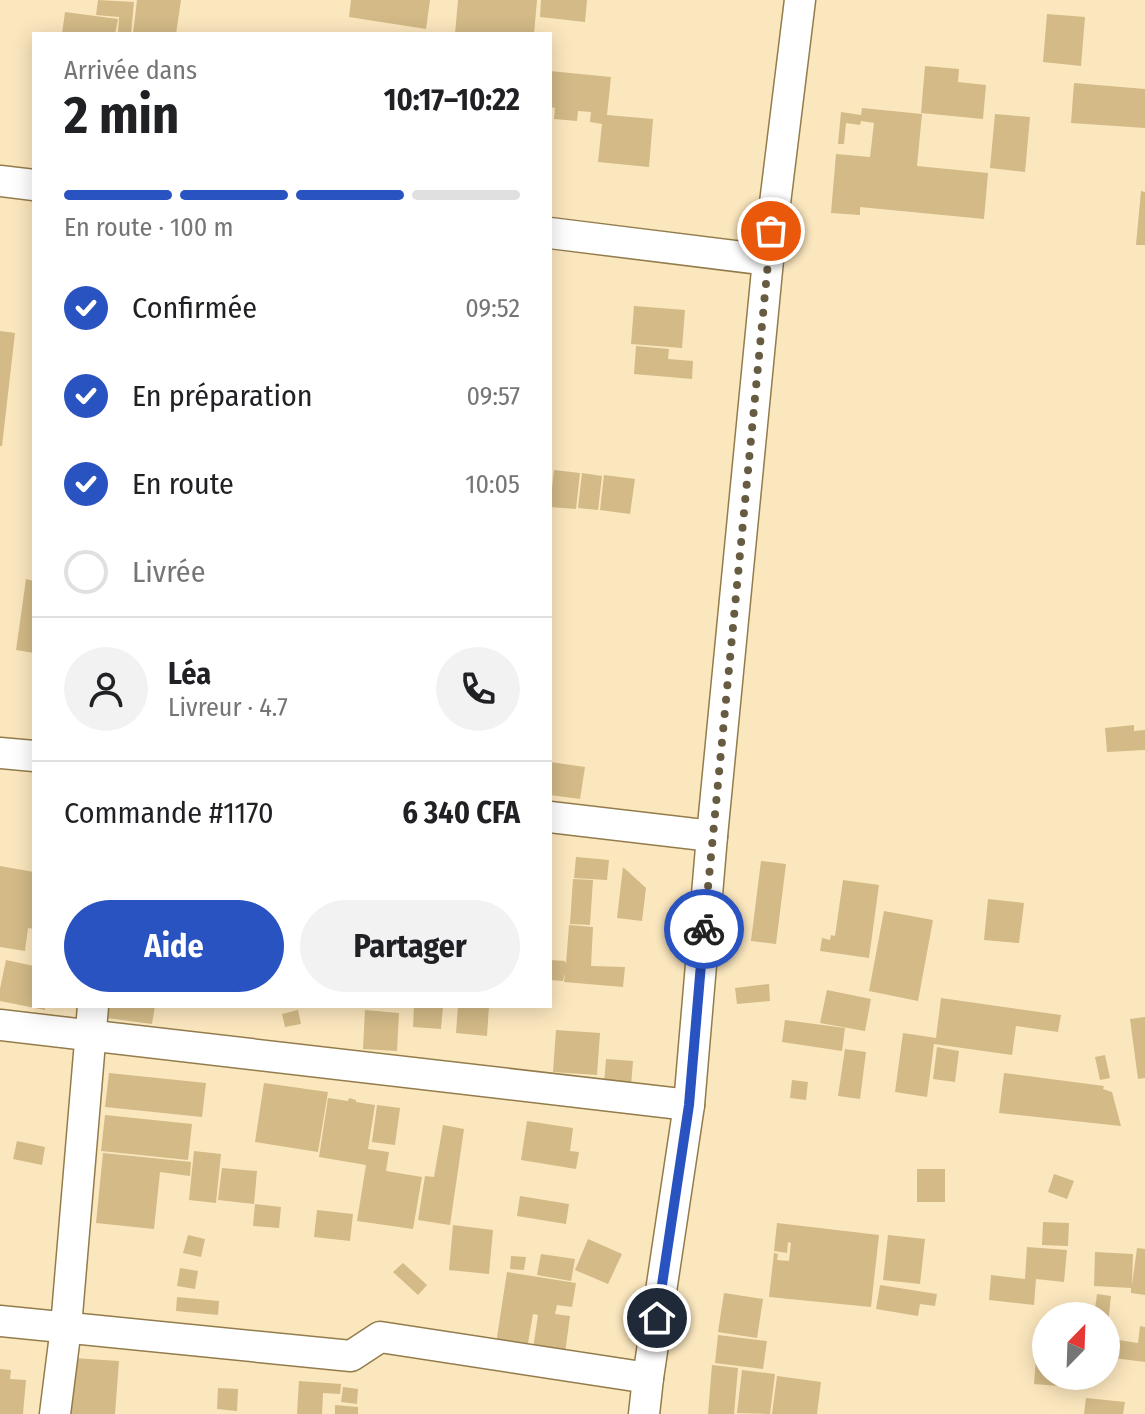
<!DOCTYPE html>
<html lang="fr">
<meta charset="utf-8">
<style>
body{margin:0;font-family:"Fira Sans Condensed",sans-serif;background:#f2f2f2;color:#202124;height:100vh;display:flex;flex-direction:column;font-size:30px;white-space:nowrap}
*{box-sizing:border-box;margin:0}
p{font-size:26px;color:#757577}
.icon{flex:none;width:44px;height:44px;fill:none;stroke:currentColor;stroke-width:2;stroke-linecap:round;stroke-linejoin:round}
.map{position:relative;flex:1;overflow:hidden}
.sheet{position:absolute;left:32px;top:32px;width:520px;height:976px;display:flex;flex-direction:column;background:#fff;border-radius:0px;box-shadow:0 4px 20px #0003}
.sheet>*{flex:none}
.needle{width:52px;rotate:23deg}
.tools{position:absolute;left:1032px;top:1302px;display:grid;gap:16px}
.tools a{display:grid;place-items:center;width:88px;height:88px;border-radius:50%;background:#fff;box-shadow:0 4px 20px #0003;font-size:40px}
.pin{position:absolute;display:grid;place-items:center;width:68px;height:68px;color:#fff;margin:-34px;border:4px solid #fff;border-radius:50%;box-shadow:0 2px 8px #0007}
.courier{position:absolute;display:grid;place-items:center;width:80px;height:80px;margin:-40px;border:6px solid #2a53c2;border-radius:50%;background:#fff;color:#222;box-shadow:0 2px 10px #0007}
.head em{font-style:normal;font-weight:700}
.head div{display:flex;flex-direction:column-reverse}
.head{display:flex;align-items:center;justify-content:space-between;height:136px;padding:0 32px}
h1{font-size:52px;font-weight:700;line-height:60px}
.bar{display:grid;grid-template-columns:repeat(4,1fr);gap:12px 8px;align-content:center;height:96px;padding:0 32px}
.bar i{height:10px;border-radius:6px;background:#e0e0e0}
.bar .selected{background:#2a53c2}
.bar p{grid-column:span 4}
.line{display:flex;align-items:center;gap:20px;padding:0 32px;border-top:2px solid #e0e0e0}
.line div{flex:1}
.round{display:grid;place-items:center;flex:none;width:84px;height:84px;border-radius:42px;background:#f2f2f2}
ol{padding:0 32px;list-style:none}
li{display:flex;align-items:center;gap:24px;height:88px}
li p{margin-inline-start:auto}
li .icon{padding:8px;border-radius:50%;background:#2a53c2;color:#fff;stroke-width:4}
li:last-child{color:#757577}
li i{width:44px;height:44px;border:4px solid #e0e0e0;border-radius:50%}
.primary-button{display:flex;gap:16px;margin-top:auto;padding:16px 32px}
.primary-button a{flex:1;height:92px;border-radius:48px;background:#2a53c2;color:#fff;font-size:32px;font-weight:700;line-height:92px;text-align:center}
.primary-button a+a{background:#f2f2f2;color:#202124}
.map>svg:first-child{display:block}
.building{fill:#d3ba87}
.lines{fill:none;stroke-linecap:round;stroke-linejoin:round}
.minor-casing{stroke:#937c4b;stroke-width:33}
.minor{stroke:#fff;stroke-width:30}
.done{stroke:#675b42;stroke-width:8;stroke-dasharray:0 14.4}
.route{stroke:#2a53c2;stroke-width:10}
</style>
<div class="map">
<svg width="1145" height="1414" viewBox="0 0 1145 1414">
<rect width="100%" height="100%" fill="#fbe7be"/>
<!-- building -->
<g class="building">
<polygon points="98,0 134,2 131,34 118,34 119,17 96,15"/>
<polygon points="137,0 181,0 176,34 133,34"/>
<polygon points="351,0 430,0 426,29 349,17"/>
<polygon points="458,0 537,0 534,34 455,34"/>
<polygon points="541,0 587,0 585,22 540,17"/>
<polygon points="65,12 118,19 115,34 79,34 78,32 77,34 62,34"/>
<polygon points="1047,14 1085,17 1081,66 1043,62"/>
<polygon points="925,66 959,69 958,82 986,85 983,119 921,113"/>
<polygon points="550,71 611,77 607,115 653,119 649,167 598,162 602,124 590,122 591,112 578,111 577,121 554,119 555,108 550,107"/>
<polygon points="1074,83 1145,89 1145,128 1071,123"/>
<polygon points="862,108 922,114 917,166 988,173 984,219 860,207 860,215 831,213 836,154 870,157 874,123 861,121 860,125 846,123 844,144 838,144 841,112 861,115"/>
<polygon points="995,114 1030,117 1025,172 990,168"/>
<polygon points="1141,191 1145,192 1145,245 1136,245"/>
<polygon points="634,306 685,310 682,348 631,344"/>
<polygon points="0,331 15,333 2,446 0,446"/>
<polygon points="636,346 669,349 668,359 693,361 692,379 634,374"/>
<polygon points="554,470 580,473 576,509 550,507"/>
<polygon points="582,473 602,476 598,510 578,508"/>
<polygon points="604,475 635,479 630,514 600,510"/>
<polygon points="26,579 34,581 34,653 16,650"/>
<polygon points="1134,725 1134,731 1145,730 1145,750 1107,752 1105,728"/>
<polygon points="550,762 585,767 580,799 550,795"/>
<polygon points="576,857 609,860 607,880 574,878"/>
<polygon points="761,861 786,864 776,944 751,941"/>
<polygon points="0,866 34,872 34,929 28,928 25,951 0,947"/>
<polygon points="623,867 646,888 642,921 617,918"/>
<polygon points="573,879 593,880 590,925 570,924"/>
<polygon points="843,880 879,885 869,958 820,951 822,938 830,940 831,935 835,936"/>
<polygon points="988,899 1024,903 1019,943 984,940"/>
<polygon points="884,911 933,920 918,1001 869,991"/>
<polygon points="569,925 593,927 591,966 625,967 623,987 564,982 565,973 563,981 550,980 550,960 565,961 566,964"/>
<polygon points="6,960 34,966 34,1006 45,1006 45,1010 0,1001 0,989"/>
<polygon points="769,984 770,1001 737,1004 735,988"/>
<polygon points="827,990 871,999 865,1031 820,1023"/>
<polygon points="941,998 1061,1015 1058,1032 1016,1026 1012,1055 934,1044 927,1097 895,1092 903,1033 936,1038"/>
<polygon points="109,1006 155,1006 152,1024 107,1018"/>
<polygon points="414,1006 443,1006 441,1029 413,1027"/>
<polygon points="458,1006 489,1006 487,1036 456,1033"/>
<polygon points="298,1010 301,1024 285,1027 282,1014"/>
<polygon points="365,1010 399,1013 397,1051 363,1049"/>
<polygon points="1145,1017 1145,1078 1138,1079 1130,1019"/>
<polygon points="785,1020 845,1028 842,1051 782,1042"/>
<polygon points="556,1030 600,1033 597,1075 553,1072"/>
<polygon points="937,1047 959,1051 955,1082 933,1079"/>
<polygon points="845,1049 866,1052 860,1099 838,1096"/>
<polygon points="1105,1055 1110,1078 1100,1080 1095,1057"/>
<polygon points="606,1059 633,1061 631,1086 604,1084"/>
<polygon points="109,1073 206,1083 202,1117 105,1107"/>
<polygon points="1004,1073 1104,1086 1103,1089 1112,1092 1121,1126 999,1113"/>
<polygon points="792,1080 808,1082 806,1100 790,1098"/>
<polygon points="264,1083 328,1092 318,1152 255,1142"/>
<polygon points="328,1098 348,1101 349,1098 356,1100 356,1102 375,1105 368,1149 389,1152 386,1171 422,1177 413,1229 357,1221 366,1165 319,1157"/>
<polygon points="377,1105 400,1108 395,1145 372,1142"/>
<polygon points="105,1115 192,1124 188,1160 101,1151"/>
<polygon points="527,1121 573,1128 570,1151 579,1152 576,1169 521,1160"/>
<polygon points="443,1125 464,1129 450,1225 418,1220 425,1176 434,1177"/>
<polygon points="17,1141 45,1147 42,1165 13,1159"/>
<polygon points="194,1151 221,1154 216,1203 189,1200"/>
<polygon points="103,1153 191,1162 190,1176 160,1172 154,1229 96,1223"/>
<polygon points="222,1168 257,1171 254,1204 218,1200"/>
<rect x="917" y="1169" width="28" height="33"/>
<polygon points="1054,1174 1074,1181 1067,1199 1048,1192"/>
<polygon points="520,1196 569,1204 566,1224 517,1216"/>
<polygon points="255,1204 281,1207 279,1228 253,1226"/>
<polygon points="317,1210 353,1214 350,1241 314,1237"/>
<polygon points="1043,1222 1069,1223 1068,1246 1042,1245"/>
<polygon points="777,1223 879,1235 871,1307 769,1297 774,1253 778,1254 777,1260 789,1261 791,1243 788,1242 787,1253 774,1251"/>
<polygon points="453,1225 493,1230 489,1274 449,1270"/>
<polygon points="188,1235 205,1239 201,1257 183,1253"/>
<polygon points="888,1235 925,1239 920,1284 883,1280"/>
<polygon points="588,1239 622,1254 608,1284 575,1270"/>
<polygon points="1027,1247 1067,1250 1064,1282 1036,1279 1034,1305 989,1300 991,1275 1025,1279"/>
<polygon points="1137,1248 1145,1249 1145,1295 1131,1293 1131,1288 1094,1286 1095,1252 1133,1254 1132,1285"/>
<polygon points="541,1254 575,1259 571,1281 537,1275"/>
<polygon points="511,1256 526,1257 524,1270 510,1269"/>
<polygon points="403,1263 427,1285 418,1295 393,1272"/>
<polygon points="180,1268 198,1271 195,1289 177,1286"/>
<polygon points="507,1272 576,1283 572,1307 557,1305 555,1314 570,1316 564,1361 532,1356 538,1315 533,1314 526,1355 495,1350"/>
<polygon points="880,1285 937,1294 935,1306 920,1304 918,1316 876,1309"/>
<polygon points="724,1293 763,1299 757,1338 718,1332"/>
<polygon points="1097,1294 1111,1296 1108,1323 1106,1323 1106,1316 1094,1316"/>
<polygon points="177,1297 219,1301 218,1315 176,1311"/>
<polygon points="1140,1326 1145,1327 1145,1362 1106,1357 1106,1338 1138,1343"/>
<polygon points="718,1335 767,1341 763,1369 715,1363"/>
<polygon points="1037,1344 1046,1345 1046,1376 1071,1376 1071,1387 1034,1384"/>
<polygon points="73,1358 119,1361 115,1414 69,1414"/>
<polygon points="712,1365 738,1368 734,1414 708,1414"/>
<polygon points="0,1369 11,1370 10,1379 26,1380 23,1414 0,1414"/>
<polygon points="742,1370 775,1374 770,1414 737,1413"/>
<polygon points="777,1376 821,1382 817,1414 772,1414"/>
<polygon points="299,1381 341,1384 340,1394 323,1393 322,1414 297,1414"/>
<polygon points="343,1387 358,1389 357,1404 341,1402"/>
<polygon points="218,1388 238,1389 237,1411 217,1409"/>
<polygon points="1086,1398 1125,1402 1123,1414 1084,1414"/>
<polygon points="335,1405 358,1407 358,1414 335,1414"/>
</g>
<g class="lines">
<!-- minor casing -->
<g class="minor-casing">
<g id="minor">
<polyline points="0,181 34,185"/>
<polyline points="550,233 768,260"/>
<polyline points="0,753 34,756"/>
<polyline points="550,817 712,836"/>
<polyline points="0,1025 689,1105"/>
<polyline points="0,1321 351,1356 380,1337 648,1378"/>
<polyline points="55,1414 66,1327 93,1006"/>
<polyline points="644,1414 648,1378 689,1105 712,836 768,260 800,0"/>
</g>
</g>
<!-- minor -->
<use href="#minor" class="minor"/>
</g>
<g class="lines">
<!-- done -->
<polyline class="done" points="704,929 771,231"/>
<!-- route -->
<polyline class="route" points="657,1318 689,1105 704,929"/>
</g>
</svg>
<div class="tools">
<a><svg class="needle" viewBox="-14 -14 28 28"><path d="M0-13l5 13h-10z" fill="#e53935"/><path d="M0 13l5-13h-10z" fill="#757577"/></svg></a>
</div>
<div class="pin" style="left:771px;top:231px;background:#ea580c"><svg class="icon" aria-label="bag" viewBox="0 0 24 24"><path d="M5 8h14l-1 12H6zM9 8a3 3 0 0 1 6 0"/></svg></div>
<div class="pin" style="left:657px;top:1318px;background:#1f2937"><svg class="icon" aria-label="home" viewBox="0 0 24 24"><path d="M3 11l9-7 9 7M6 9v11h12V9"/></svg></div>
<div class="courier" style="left:704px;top:929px"><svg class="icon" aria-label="bike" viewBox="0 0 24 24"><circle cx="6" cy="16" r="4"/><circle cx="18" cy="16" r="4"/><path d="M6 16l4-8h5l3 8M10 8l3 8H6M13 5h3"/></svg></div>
<section class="sheet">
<div class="head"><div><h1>2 min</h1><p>Arrivée dans</p></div><em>10:17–10:22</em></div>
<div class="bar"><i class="selected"></i><i class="selected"></i><i class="selected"></i><i></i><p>En route · 100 m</p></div>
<ol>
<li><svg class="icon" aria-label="check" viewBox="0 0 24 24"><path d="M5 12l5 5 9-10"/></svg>Confirmée<p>09:52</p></li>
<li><svg class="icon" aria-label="check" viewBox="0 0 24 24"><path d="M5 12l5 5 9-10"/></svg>En préparation<p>09:57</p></li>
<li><svg class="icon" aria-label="check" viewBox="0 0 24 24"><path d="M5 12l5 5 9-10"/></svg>En route<p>10:05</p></li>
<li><i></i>Livrée</li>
</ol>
<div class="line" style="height:144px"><a class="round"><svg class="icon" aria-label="person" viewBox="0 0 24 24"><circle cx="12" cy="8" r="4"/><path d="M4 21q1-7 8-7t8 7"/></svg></a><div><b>Léa</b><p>Livreur · 4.7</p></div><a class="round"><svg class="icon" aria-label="phone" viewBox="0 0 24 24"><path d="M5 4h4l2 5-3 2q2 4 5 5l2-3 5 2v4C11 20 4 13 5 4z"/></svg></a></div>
<div class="line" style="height:104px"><div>Commande #1170</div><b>6 340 CFA</b></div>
<div class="primary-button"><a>Aide</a><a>Partager</a></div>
</section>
</div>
